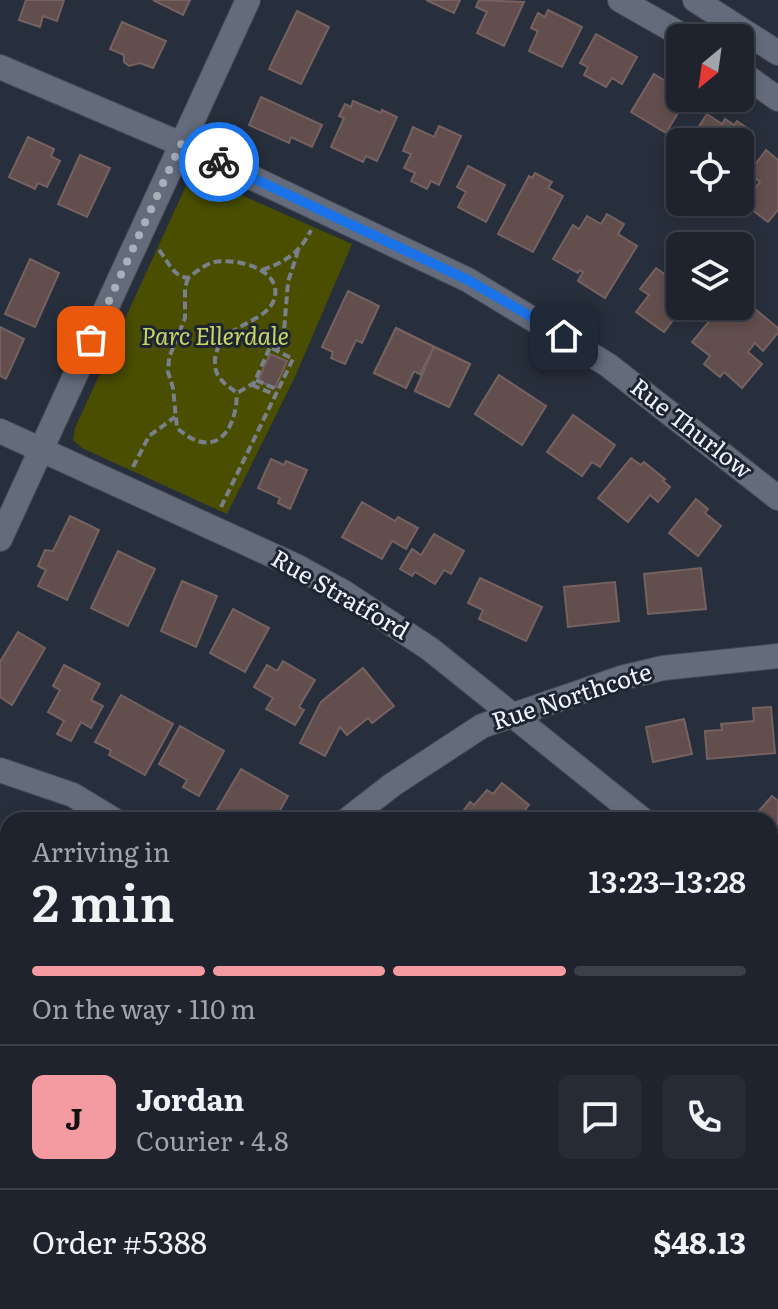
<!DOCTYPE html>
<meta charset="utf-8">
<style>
body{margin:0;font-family:Literata,serif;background:#262b35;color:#f1f3f6;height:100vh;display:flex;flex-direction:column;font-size:30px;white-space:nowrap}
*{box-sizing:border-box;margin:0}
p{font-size:26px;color:#a1a4aa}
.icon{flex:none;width:44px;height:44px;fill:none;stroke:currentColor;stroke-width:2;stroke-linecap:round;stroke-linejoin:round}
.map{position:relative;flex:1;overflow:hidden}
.details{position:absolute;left:0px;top:812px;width:778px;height:498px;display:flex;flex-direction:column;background:#1e232d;border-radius:24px 24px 0 0;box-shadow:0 4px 12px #0003,0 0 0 2px #3c4049}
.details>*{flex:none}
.needle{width:52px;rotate:209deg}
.tools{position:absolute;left:666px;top:24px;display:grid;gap:16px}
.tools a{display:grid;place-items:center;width:88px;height:88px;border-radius:12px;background:#1e232d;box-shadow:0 4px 12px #0003,0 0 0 2px #3c4049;font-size:40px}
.pin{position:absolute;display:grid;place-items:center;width:68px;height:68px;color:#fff;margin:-34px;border-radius:16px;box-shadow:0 4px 12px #0006}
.courier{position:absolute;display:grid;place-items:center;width:80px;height:80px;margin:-40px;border:6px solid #1a73e8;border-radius:50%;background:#fff;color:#222;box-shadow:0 2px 10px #0007}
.summary em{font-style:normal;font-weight:600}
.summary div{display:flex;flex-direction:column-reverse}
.summary{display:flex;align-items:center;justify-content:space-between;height:136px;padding:0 32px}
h1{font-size:52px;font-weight:600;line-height:60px}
.bar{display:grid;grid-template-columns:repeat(4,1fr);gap:12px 8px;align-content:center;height:96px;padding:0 32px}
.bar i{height:10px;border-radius:6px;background:#3c4049}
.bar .current{background:#f49aa1}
.bar p{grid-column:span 4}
.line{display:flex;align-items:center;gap:20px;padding:0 32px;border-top:2px solid #3c4049}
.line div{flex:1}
.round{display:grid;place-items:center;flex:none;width:84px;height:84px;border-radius:12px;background:#262b35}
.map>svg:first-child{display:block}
.green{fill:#494e00}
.building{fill:#614e4d;stroke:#756160;stroke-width:2}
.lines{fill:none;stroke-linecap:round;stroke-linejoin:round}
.minor-casing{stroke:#474c58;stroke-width:26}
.path{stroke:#7a808b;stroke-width:4;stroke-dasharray:8 4;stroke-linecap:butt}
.minor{stroke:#646c7c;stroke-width:24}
.done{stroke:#aab0ba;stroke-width:8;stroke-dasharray:0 14.4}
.route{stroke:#1a73e8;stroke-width:10}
.labels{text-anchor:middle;stroke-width:6;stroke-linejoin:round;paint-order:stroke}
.park-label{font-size:24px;font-style:italic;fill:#c9d464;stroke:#1e2532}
.street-label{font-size:24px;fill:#f0f5fe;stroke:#1e2532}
</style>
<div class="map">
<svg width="778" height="1309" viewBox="0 0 778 1309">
<rect width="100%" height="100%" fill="#282f3c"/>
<!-- green -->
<g class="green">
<polygon points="198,176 352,244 294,379 227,514 82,448 73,440 75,428 185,188 190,180"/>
<polygon points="778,1246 778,1309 733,1309 729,1302 770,1302 770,1253"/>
</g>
<!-- building -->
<g class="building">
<polygon points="26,0 64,0 57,21 43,16 40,27 19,20"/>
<polygon points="153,0 190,0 183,15"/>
<polygon points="426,0 460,0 454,13"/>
<polygon points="479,0 524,2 504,46 477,33 487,12 476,7"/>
<polygon points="548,10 582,27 562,67 529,51 538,31 531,28 538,13 545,17"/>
<polygon points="297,11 329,27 301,84 269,69"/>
<polygon points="122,22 166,41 153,68 140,63 129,66 124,62 124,55 110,49"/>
<polygon points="596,34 637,57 622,84 612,78 606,87 584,75 588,67 580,63"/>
<polygon points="654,74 680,90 680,98 687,98 666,133 631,112"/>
<polygon points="261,97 322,125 312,147 291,137 289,143 249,125"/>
<polygon points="353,101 381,113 382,110 397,117 377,161 366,156 363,162 331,147 344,118 339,116 345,104 351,107"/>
<polygon points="707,114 722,124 725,119 734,125 737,121 753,132 740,152 740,142 694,142 700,133 696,131"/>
<polygon points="439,126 461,136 439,185 431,181 427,189 411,181 415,173 404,168 411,154 403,151 413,127 434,137"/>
<polygon points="28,137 54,149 51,156 60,161 47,187 38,183 35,189 9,177"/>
<polygon points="766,150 778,160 778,210 768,222 743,203 760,182 749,173"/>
<polygon points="80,155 110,168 87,217 58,204"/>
<polygon points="468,166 505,185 486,222 458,207 466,192 457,187"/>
<polygon points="535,173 552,182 548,188 563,196 533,252 498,234 529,176 532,178"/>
<polygon points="607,214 624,224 618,234 637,246 605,298 578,281 583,272 579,270 578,273 553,259 573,225 579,229 587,216 601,224"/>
<polygon points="30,259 59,273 35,327 5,314"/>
<polygon points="656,268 680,285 680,306 695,306 687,316 680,311 664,332 636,312 649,295 640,289"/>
<polygon points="348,291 379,306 362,343 356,340 345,364 331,358 333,352 322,347"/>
<polygon points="722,306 728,306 745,320 755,309 778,328 778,333 763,351 755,343 748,352 762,364 742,388 724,372 720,377 704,364 710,356 692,342"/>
<polygon points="0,327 24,339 6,379 0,376"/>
<polygon points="396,328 470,364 449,407 415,391 423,376 414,371 406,388 374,373"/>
<polygon points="396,328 434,347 420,374 414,371 406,388 374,373"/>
<polygon points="434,347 470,364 449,407 415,391"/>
<polygon points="270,354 287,361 275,388 258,381"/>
<polygon points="499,375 546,406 522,445 475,414"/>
<polygon points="573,415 615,445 600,467 592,462 582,476 547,452"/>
<polygon points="631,458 641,465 644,462 665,479 663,481 670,487 658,502 650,495 628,522 598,498"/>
<polygon points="271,459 284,465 286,461 307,470 290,509 278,503 280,498 258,488"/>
<polygon points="696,499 708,509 705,513 721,526 698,556 669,533"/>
<polygon points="362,502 395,521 398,517 418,528 406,549 392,541 382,559 342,537"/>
<polygon points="70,516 99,530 67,600 38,586 46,570 38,566 45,550 53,551"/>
<polygon points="434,534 464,551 451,574 444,570 435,584 415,572 412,576 400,569 412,549 421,555"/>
<polygon points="118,551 155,569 128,626 91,608"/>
<polygon points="701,568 706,609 648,614 644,574"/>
<polygon points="480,578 542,607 526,641 479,619 483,610 468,603"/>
<polygon points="182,581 217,596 196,647 161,631"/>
<polygon points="615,582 619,621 568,627 564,587"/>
<polygon points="233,609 269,628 245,672 210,653"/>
<polygon points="18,632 45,648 12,705 0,697 0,662"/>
<polygon points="283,661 315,680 299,707 304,710 295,725 266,709 273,698 254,687 267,665 277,671"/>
<polygon points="64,665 100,684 91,700 103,706 91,728 81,722 71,741 57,734 64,721 48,712 60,690 53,686"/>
<polygon points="363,668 394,706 372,723 368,718 347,735 340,727 325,756 300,743 321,702"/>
<polygon points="121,695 173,724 145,775 109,755 111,750 95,742"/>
<polygon points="771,707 775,753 707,759 705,731 722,730 721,724 754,721 753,708"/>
<polygon points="684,719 692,754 653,762 646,727"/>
<polygon points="180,726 224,751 199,796 183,787 187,780 159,764"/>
<polygon points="241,769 288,796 275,819 211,820"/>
<polygon points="502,783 529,805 521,815 525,818 523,820 466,820 460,815 470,802 474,805 487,790 493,794"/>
<polygon points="772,796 778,801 778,866 771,867 770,820 751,820"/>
<polygon points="0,837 8,839 8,880 0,878"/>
<polygon points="770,1007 778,1015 778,1068 770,1076"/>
<polygon points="8,1199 8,1243 0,1241"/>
<polygon points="165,1302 191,1302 192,1309 165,1309"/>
</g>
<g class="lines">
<!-- minor casing -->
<g class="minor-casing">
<g id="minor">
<polyline points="620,0 687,38"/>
<polyline points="695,0 778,53"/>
<polyline points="0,67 181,144 468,280 608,365 778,498"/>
<polyline points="740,72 778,99"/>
<polyline points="0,431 296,566 345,593 430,649 643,820"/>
<polyline points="0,539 248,0"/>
<polyline points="0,770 73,795 114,820"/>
<polyline points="347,820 392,785 482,726 621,678 663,668 778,656"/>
<polyline points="770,924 778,931"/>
<polyline points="677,1302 683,1309"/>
<polyline points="104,1309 105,1302"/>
<polyline points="436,1309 437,1302"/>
</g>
</g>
<!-- path -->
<g class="path">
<path d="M159,250C169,262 172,276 188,278C196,272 204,265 214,262C235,258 280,268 275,296C270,325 218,322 215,360C214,378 224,383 237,393"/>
<path d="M262,270C285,262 300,253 311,230"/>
<path d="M188,278L185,288V318L169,358L168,372L173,388L177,428C214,461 236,433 237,393"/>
<polyline points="277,351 284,331 288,282 298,251"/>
<polyline points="256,380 278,390"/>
<polyline points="252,385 276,395"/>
<polyline points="133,467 149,436 175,417"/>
<polyline points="221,507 293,359 270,347 254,383 237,393"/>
</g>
<!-- minor -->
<use href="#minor" class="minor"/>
</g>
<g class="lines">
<!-- done -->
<polyline class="done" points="91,340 181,144 219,162"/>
<!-- route -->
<polyline class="route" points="219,162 468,280 564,336"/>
</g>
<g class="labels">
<!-- park labels -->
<g class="park-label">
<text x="215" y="345">Parc Ellerdale</text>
</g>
<!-- street labels -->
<g class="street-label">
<text transform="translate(691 429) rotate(38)" y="8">Rue Thurlow</text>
<text transform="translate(340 595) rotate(30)" y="8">Rue Stratford</text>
<text transform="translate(572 697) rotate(-18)" y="8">Rue Northcote</text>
</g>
</g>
</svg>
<div class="tools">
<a><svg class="needle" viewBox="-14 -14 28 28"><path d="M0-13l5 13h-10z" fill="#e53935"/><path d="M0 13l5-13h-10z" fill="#a1a4aa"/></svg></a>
<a><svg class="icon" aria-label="locate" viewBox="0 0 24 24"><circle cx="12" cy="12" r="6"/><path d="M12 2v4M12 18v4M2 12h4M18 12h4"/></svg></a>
<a><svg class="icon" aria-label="layers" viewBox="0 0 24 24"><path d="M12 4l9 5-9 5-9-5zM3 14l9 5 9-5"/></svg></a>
</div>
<div class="pin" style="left:91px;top:340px;background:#ea580c"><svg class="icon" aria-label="bag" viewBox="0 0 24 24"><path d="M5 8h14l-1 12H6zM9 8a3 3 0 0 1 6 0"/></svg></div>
<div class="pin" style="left:564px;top:336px;background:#1f2937"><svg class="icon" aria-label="home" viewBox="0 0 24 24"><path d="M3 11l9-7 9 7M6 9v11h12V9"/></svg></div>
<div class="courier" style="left:219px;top:162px"><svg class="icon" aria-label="bike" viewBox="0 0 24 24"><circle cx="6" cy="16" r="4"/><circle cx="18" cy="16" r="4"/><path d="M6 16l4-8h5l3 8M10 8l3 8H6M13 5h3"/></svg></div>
<section class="details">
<div class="summary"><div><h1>2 min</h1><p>Arriving in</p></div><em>13:23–13:28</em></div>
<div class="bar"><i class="current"></i><i class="current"></i><i class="current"></i><i></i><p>On the way · 110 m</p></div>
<div class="line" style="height:144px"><b class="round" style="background:#f49aa1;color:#111">J</b><div><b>Jordan</b><p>Courier · 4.8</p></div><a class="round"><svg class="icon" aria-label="chat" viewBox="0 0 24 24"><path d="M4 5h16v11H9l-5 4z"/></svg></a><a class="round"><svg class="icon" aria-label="phone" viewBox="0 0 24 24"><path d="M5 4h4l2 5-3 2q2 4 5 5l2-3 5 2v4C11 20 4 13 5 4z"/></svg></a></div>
<div class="line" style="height:104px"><div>Order #5388</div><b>$48.13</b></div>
</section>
</div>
